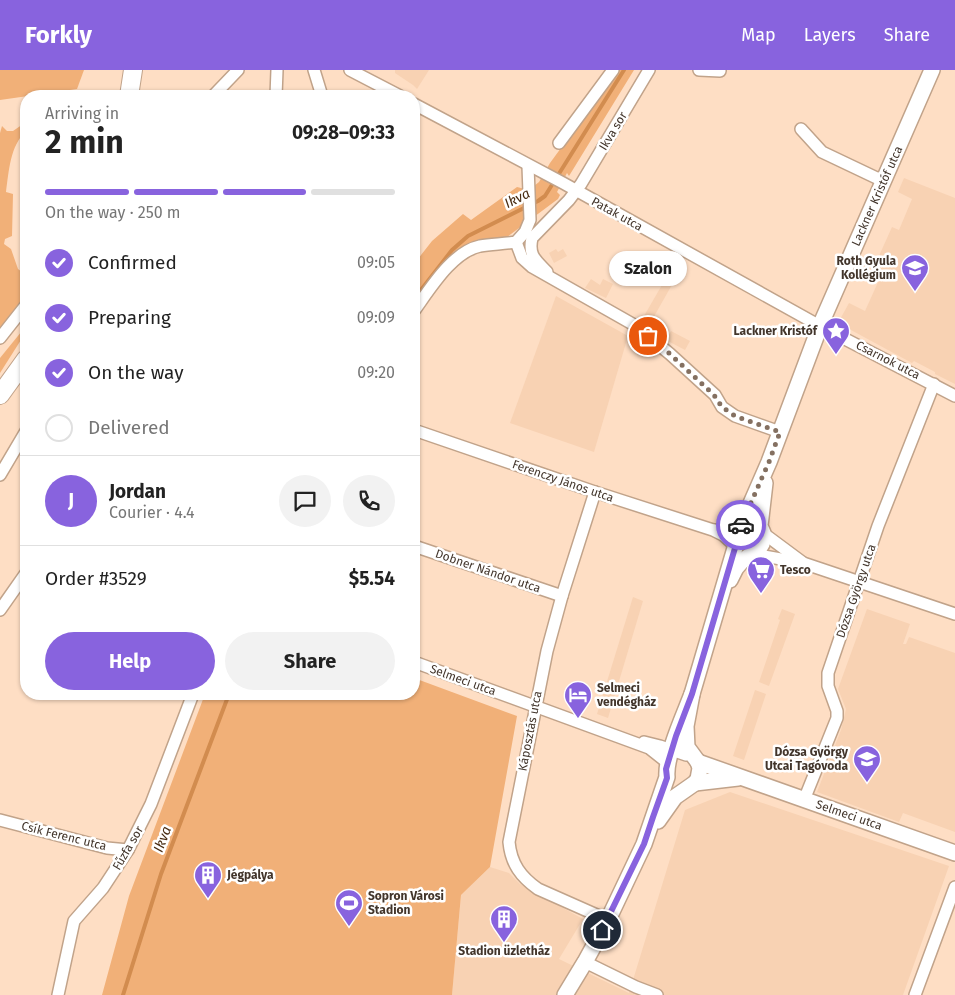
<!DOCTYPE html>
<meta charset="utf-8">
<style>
body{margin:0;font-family:"Fira Sans",sans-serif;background:#f2f2f2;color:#222;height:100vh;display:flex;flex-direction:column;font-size:19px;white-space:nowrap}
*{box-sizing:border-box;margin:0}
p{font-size:16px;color:#767676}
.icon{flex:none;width:28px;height:28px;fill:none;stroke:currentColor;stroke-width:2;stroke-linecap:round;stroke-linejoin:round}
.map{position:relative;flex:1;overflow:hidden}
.drawer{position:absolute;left:20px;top:20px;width:400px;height:610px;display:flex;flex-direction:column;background:#fff;border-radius:20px;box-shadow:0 1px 4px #0004}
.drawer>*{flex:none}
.pin{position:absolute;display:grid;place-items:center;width:42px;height:42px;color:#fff;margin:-21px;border:2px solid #fff;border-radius:50%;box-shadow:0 1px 5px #0007}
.courier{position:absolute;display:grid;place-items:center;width:50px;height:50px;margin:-25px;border:4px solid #8863de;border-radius:50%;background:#fff;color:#222;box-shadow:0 1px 6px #0007}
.bubble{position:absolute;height:35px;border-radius:18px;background:#fff;box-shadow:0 1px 4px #0004;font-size:16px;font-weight:700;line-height:35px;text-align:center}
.headline em{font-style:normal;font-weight:700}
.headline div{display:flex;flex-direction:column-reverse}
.headline{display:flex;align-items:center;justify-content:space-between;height:85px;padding:0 25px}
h1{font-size:32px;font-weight:700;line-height:38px}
.bar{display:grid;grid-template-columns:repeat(4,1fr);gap:8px 5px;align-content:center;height:60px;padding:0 25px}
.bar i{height:6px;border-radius:4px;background:#e0e0e0}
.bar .selected{background:#8863de}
.bar p{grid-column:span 4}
.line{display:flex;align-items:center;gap:12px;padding:0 25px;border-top:1px solid #e0e0e0}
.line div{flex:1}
.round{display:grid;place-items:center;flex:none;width:52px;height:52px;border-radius:26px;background:#f2f2f2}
ol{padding:0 25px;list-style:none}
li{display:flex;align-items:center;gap:15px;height:55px}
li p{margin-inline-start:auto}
li .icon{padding:5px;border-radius:50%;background:#8863de;color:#fff;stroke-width:4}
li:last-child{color:#767676}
li i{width:28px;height:28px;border:2px solid #e0e0e0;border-radius:50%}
.button{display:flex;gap:10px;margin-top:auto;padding:10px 25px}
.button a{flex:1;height:58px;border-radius:30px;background:#8863de;color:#fff;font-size:20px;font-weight:700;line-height:58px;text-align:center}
.button a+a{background:#f2f2f2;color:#222}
header{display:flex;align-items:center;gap:30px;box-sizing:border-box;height:70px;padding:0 25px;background:#8863de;color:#fff}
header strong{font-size:24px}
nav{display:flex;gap:28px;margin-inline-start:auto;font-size:18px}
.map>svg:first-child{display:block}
.built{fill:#f8d2b3}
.green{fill:#f1b078}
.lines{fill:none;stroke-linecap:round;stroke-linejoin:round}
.stream{stroke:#d28c4f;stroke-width:4}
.street-casing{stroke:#c1a38a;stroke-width:14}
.secondary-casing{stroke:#c1a38a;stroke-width:18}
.primary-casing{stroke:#c1a38a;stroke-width:20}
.street{stroke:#fff;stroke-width:11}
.secondary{stroke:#fff;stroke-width:15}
.primary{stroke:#fff;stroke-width:18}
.done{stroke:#847061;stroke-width:5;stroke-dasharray:0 9}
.route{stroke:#8863de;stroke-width:6}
.labels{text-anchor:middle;stroke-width:5;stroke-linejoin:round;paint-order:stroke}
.street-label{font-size:12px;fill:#42352b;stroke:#fff}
.poi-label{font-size:12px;font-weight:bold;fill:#42352b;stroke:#fff;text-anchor:start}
.water-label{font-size:14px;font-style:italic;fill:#4a2d13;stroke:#fff}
</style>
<header>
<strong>Forkly</strong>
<nav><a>Map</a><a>Layers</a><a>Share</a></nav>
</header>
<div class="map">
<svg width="955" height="925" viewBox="0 0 955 925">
<rect width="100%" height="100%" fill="#fedec4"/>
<!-- built -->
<g class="built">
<polygon points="395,0 429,0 417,19 413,15 395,3"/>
<polygon points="904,108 955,128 955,314 935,304 935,302 914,291 912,293 838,253 849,233 865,241 879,210 870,206 892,157 899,160 912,129 898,122"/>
<polygon points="556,179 558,182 563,179 567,186 554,193 549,183"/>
<polygon points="666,208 673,213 652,250 644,246"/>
<polygon points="591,209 600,215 603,209 613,214 606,228 585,218"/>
<polygon points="556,226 628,266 594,382 510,353"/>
<polygon points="671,261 690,271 685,280 666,270"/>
<polygon points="633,527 643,531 608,648 597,644"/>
<polygon points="782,539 795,544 769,616 759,612 780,550 778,549"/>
<polygon points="867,539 910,554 903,574 906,574 909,567 955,583 955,762 903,743 899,752 817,722 841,660 846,639 838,619"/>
<polygon points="755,620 766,624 744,690 733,686"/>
<polygon points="730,722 949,796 903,925 452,925 461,825 490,797 509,803 520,814 583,849 559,889 629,923 685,740"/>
</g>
<!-- green -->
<g class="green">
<polygon points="0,0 84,0 77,19 0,30"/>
<polygon points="618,0 634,0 569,106 567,103 557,122 560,125 558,129 507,167 475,176 457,187 414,244 414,194 432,171 463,144 471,150 517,117 529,120 539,112 550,93"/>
<path d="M26,52V61C10,76 9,101 6,122L13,124L12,166L5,169L4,174L11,179L18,199L26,205V229L0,261V63L2,56L7,61H13Z"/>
<polygon points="26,256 26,262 0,303 0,288"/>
<polygon points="414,608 517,646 490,797 461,825 452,925 102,925 129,826 205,624 414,624"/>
</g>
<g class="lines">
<!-- stream -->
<g class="stream">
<polyline points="414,229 452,180 468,166 538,131 545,126 624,0"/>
<polyline points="123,925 161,804 229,624"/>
</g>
<!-- street casing -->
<g class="street-casing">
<g id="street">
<polyline points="314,0 322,26"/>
<polyline points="350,0 400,26"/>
<polyline points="699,0 720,1"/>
<polyline points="213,26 238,0"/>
<polyline points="276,26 277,0"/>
<polyline points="414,34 563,113 820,256 955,326"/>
<polyline points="801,59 822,82 883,111"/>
<polyline points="559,73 613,0"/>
<polyline points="516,172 522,188 532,197 636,256 670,284 715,325 722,337 735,346 780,362"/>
<path d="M547,202C536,190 528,186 532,168L569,130L581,114L649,0"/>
<path d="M414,241C430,219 452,182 480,176C492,174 504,174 516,172L525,162L530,150L528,96"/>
<polyline points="0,268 26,235"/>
<polyline points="414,360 595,422 713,460 723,465 732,473"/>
<polyline points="0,405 26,361"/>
<path d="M595,422L562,526L547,581L509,772C511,794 521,807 538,819L608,850"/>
<polyline points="714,460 726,461 737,458"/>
<polyline points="763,463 802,492"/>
<polyline points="414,476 562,526"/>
<polyline points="753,484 803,493 955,544"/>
<polyline points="0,540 26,503"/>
<polyline points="414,592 649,678 668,693"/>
<polyline points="644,672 660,676 686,685"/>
<polyline points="804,730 837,648 837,641 828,616 828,603 878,456 934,314"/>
<polyline points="0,750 107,778 128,780"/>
<polyline points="585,892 636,917 657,925"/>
<polyline points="58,925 74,851 103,818 128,780 151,734 193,624"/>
<polyline points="915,925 955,817"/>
</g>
</g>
<!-- secondary casing -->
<g class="secondary-casing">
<g id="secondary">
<polyline points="742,454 769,392 820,256 932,0"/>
<polyline points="730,510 736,498 742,491 759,479 762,474 763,463 760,456 765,413"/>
<polyline points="698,692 955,783"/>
<polyline points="695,713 738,708"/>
<polyline points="658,751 675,727 695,713 698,709 700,698 698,692 687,677 686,656 692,624 735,478"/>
<path d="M565,925L585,892L608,850L644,774L667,707C665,686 684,645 692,624"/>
</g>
</g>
<!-- primary casing -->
<g class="primary-casing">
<g id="primary">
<polyline points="129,26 133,0"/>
<polyline points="0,325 26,289"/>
</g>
</g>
<!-- street -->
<use href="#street" class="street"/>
<!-- secondary -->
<use href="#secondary" class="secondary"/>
<!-- primary -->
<use href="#primary" class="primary"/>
</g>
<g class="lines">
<!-- done -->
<polyline class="done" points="648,266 670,284 714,325 722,337 735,346 780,362 769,392 741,455"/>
<!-- route -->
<path class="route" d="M602,860L644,774L653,747L667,708L666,699L676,666L692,624L735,478C730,469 733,461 741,455"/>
</g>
<!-- icons -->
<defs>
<g id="school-pin" transform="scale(1.4375)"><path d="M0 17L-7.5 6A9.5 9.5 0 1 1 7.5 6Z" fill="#8863de" stroke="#fff"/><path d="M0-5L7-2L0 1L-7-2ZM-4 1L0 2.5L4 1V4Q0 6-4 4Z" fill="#fff"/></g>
<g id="sight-pin" transform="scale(1.4375)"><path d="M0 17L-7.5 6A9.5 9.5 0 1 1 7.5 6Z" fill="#8863de" stroke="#fff"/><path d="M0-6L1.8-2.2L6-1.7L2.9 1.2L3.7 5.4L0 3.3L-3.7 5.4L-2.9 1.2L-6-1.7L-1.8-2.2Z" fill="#fff"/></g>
<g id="supermarket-pin" transform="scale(1.4375)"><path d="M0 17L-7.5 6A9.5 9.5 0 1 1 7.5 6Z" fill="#8863de" stroke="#fff"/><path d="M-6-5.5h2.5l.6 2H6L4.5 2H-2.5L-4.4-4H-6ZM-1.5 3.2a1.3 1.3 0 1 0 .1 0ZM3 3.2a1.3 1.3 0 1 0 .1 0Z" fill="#fff"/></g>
<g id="hotel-pin" transform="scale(1.4375)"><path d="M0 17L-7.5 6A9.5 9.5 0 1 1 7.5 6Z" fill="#8863de" stroke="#fff"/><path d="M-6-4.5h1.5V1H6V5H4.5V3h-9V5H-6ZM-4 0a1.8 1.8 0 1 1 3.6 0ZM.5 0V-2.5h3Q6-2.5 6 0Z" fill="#fff"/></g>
<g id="building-pin" transform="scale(1.4375)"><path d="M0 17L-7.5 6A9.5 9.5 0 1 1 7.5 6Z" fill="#8863de" stroke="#fff"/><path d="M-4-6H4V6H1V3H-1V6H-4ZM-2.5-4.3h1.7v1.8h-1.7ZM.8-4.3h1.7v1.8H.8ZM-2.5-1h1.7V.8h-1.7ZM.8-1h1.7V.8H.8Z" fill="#fff"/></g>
<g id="stadium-pin" transform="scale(1.4375)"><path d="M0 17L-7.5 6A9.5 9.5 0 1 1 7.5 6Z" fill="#8863de" stroke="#fff"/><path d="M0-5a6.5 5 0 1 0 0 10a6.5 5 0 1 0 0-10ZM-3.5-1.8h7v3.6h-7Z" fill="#fff"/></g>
</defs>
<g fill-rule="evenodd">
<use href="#school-pin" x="915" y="198"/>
<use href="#sight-pin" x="836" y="261"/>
<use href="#supermarket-pin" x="761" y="500"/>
<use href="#hotel-pin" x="578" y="625"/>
<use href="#school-pin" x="867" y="689"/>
<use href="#building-pin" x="208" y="805"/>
<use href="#stadium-pin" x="349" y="833"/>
<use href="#building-pin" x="504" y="849"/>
</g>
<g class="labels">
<!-- street labels -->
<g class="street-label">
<text transform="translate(613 61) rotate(-59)" y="4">Ikva sor</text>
<text transform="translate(877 126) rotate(-66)" y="4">Lackner Kristóf utca</text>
<text transform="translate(617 144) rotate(29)" y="4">Patak utca</text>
<text transform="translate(888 290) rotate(27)" y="4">Csarnok utca</text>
<text transform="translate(563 411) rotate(19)" y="4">Ferenczy János utca</text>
<text transform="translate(488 501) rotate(19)" y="4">Dobner Nándor utca</text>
<text transform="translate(856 521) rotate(-71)" y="4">Dózsa György utca</text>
<text transform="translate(463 610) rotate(20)" y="4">Selmeci utca</text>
<text transform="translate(530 661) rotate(-79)" y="4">Káposztás utca</text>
<text transform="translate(849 745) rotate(19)" y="4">Selmeci utca</text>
<text transform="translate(64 766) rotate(14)" y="4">Csík Ferenc utca</text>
<text transform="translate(128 778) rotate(-60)" y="4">Fűzfa sor</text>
</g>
<!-- poi labels -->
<g class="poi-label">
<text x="896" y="195" text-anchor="end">Roth Gyula<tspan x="896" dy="14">Kollégium</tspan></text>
<text x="817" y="265" text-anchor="end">Lackner Kristóf</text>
<text x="780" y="504">Tesco</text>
<text x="597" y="622">Selmeci<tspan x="597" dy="14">vendégház</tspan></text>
<text x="848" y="686" text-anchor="end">Dózsa György<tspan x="848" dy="14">Utcai Tagóvoda</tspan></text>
<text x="227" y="809">Jégpálya</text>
<text x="368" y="830">Sopron Városi<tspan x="368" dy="14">Stadion</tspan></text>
<text x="504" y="885" text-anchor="middle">Stadion üzletház</text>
</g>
<!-- water labels -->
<g class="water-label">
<text transform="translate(517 128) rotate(-27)" y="5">Ikva</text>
<text transform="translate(162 769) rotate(-69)" y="5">Ikva</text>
</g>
</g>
</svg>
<div class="pin" style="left:648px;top:266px;background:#ea580c"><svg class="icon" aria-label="bag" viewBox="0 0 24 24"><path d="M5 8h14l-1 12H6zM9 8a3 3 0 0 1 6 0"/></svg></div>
<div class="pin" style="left:602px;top:860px;background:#1f2937"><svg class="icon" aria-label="home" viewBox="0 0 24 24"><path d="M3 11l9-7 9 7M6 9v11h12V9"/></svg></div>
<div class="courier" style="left:741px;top:455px"><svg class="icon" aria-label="car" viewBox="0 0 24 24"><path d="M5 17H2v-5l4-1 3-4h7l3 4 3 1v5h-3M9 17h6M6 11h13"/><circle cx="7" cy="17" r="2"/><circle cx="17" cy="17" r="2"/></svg></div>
<div class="bubble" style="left:609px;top:181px;width:78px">Szalon</div>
<section class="drawer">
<div class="headline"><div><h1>2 min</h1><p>Arriving in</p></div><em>09:28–09:33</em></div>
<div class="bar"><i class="selected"></i><i class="selected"></i><i class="selected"></i><i></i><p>On the way · 250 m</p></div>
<ol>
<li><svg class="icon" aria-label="check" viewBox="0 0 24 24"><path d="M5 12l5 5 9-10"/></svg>Confirmed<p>09:05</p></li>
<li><svg class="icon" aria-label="check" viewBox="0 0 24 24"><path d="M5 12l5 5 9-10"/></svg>Preparing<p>09:09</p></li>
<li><svg class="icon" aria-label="check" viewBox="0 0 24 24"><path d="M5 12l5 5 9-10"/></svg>On the way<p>09:20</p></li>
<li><i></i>Delivered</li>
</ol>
<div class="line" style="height:90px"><b class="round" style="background:#8863de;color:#fff">J</b><div><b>Jordan</b><p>Courier · 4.4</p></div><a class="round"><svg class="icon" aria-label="chat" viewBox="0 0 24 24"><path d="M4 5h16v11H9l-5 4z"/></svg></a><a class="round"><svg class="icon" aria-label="phone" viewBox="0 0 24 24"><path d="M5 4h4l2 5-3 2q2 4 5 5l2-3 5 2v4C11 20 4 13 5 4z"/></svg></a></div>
<div class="line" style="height:65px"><div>Order #3529</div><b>$5.54</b></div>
<div class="button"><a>Help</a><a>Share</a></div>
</section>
</div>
